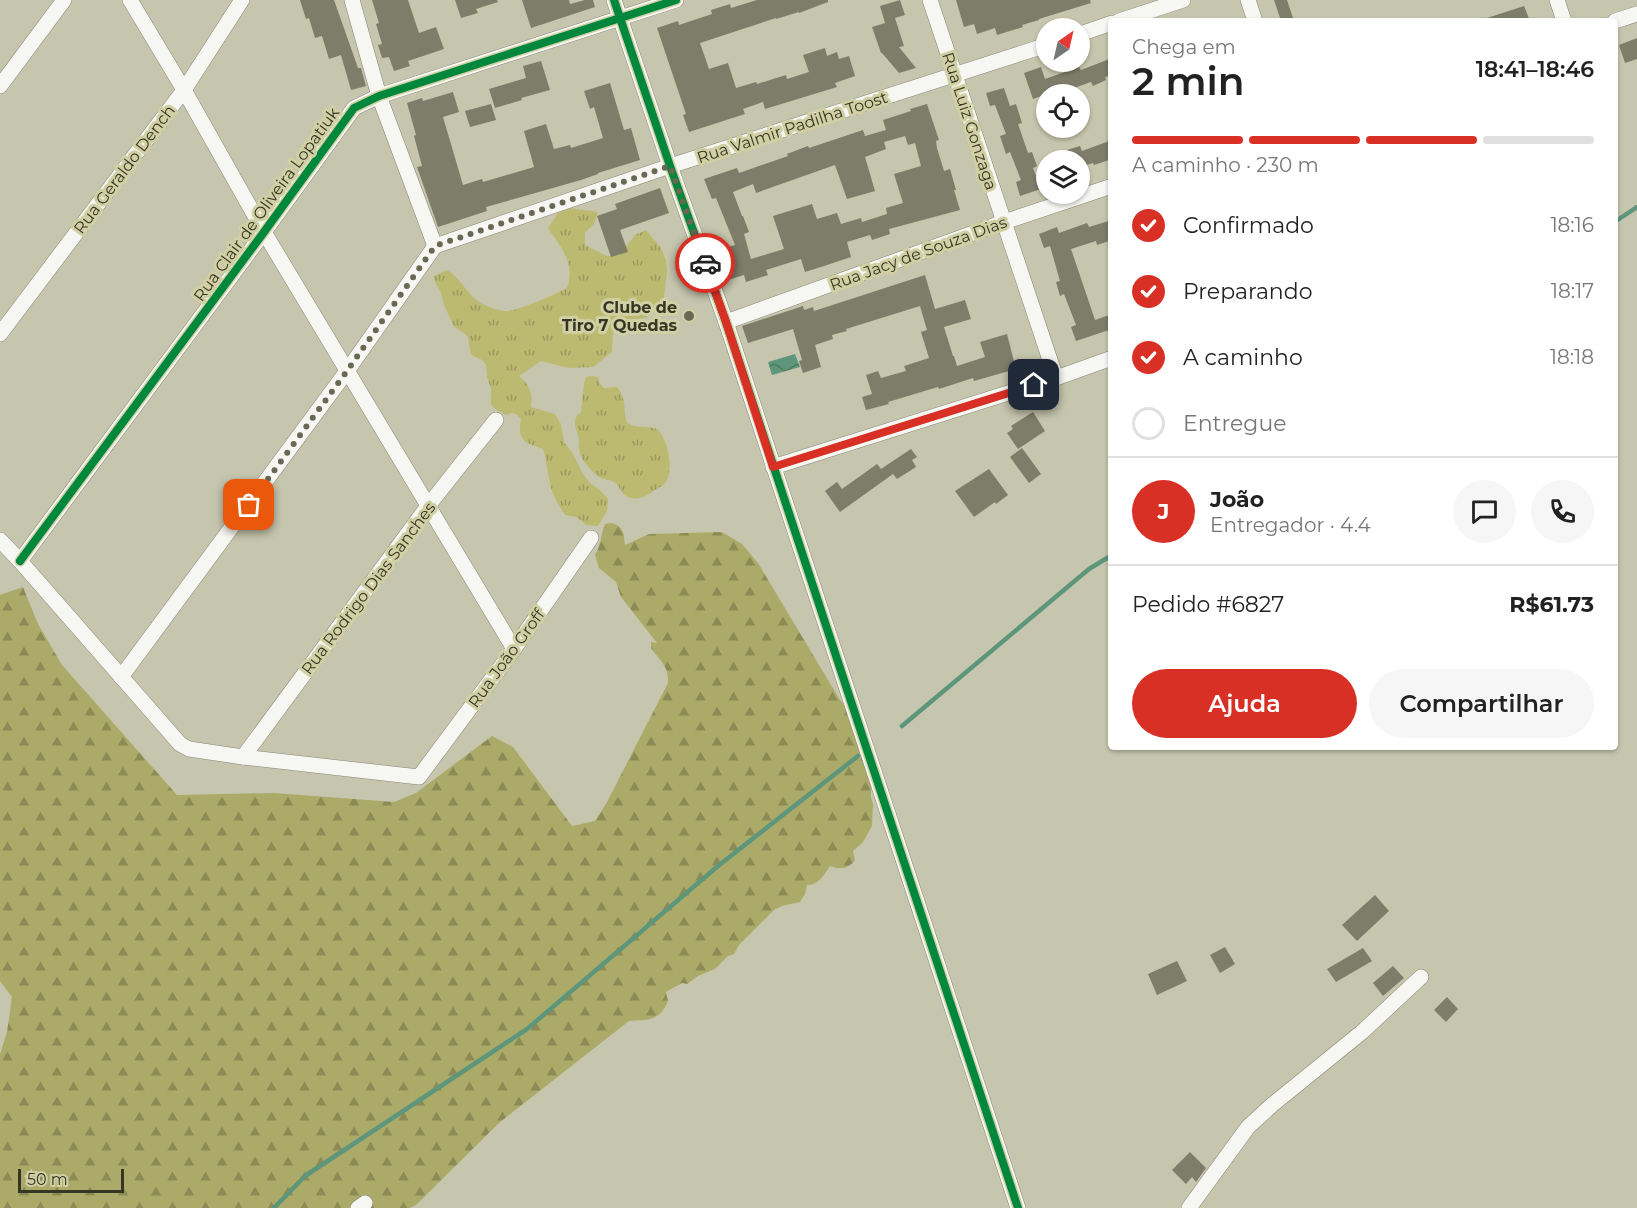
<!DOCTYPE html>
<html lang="pt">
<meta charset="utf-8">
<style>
body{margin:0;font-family:Montserrat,sans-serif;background:#f6f6f6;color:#222;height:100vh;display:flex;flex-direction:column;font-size:22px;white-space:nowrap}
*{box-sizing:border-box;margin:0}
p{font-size:20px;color:#767676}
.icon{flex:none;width:33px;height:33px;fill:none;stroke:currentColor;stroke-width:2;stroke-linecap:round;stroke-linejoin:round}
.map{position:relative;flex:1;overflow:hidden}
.sheet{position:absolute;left:1108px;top:18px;width:510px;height:732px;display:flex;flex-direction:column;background:#fff;border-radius:6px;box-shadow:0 2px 4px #0004}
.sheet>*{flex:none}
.needle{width:39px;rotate:34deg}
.fabs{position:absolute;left:1036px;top:18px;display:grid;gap:12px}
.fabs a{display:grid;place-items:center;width:54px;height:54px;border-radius:50%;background:#fff;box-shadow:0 2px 4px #0004;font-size:30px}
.scale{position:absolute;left:18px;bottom:15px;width:106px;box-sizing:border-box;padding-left:6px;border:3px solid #363624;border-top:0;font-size:16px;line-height:21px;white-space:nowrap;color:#363624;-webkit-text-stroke:4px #d0d0a4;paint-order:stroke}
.pin{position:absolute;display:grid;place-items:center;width:51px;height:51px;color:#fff;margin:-26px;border-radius:12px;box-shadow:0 3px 9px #0006}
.courier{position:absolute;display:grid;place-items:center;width:60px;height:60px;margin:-30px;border:4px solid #d93025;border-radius:50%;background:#fff;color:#222;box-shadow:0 2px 8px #0007}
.head em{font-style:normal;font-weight:600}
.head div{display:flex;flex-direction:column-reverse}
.head{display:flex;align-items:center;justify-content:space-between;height:102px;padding:0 24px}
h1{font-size:39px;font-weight:600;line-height:45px}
.bar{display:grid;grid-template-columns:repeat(4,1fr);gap:9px 6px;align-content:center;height:72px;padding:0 24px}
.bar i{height:8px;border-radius:4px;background:#e0e0e0}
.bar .current{background:#d93025}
.bar p{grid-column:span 4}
.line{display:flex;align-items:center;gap:15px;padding:0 24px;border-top:2px solid #e0e0e0}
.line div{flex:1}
.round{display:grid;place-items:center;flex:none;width:63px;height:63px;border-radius:32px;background:#f6f6f6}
ol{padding:0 24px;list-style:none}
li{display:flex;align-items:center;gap:18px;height:66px}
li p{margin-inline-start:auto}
li .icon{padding:6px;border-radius:50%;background:#d93025;color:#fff;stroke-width:4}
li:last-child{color:#767676}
li i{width:33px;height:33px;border:3px solid #e0e0e0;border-radius:50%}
.button{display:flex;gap:12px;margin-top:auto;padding:12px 24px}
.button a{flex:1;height:69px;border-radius:36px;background:#d93025;color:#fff;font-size:24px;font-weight:600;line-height:69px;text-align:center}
.button a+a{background:#f6f6f6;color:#222}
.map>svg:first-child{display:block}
.grass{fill:url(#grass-tufts)}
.forest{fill:url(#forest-firs)}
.water{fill:url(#water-waves)}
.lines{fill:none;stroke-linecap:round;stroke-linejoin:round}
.stream{stroke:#5e967c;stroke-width:4.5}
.building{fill:#7d7d6a;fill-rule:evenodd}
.street-casing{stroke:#878674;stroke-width:16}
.street{stroke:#f6f6f3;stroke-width:15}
.cycleway-casing{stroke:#d0d0a4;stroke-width:11}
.cycleway{stroke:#00873e;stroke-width:8}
.done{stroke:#686854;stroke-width:6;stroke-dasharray:0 10.8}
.route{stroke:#d93025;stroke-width:8}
.poi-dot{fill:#686854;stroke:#d0d0a4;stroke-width:2}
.labels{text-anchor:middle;stroke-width:6;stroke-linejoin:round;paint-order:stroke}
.street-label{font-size:16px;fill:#363624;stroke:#d0d0a4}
.poi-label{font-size:16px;font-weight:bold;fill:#363624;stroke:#d0d0a4;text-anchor:end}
</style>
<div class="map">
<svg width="1637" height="1208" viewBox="0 0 1637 1208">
<defs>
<pattern id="grass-tufts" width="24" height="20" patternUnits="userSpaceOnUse" patternTransform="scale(1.5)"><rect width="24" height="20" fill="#bcba71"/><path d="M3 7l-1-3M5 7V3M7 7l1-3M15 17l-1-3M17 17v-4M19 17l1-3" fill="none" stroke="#9a985d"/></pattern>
<pattern id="forest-firs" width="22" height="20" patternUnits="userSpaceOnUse" patternTransform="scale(1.5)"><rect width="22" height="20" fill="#acaa68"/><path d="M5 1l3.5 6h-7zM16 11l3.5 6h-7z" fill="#8d8b55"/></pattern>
<pattern id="water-waves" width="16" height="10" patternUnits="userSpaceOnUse" patternTransform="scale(1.5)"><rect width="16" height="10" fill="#5e967c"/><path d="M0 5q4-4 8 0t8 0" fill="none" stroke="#4e7b65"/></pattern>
</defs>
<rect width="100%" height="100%" fill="#c6c6ae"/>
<!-- grass -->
<g class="grass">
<path d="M570,208L598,212L594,224L585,233V245L607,256L620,254L635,235L646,230L661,248L666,260L667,272L664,297L658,307L646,318L622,321L613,329L612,352L593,367L569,368L541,361L519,376C530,386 533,393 531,407L555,414L561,424L564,442L572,452L583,474L590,483L600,490L608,499L607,511L598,526L586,525L577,517L565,515C559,505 552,495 550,483C547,472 547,461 543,449C524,442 517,441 521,419C516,413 513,412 506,415L495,409L491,404V388L487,377L486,365L482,360L471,355L468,337L464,333L454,327L444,305L441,293L435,282L434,276L447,270C461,279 462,286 473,297C480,304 496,311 507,311C518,311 556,294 567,288C576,263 561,248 548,228L558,213Z"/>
<path d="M592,376L598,377L600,384L604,388L617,387C627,399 623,409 627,423C637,429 653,425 658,430C668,440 674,469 666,482C664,486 659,487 655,490C647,496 637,502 626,496C620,493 620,485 614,482C611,480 606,480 601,478C592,473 581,460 579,450C578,447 579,444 579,441C578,429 569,421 581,412L584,383L586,377Z"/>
</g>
<!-- forest -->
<path class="forest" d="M611,523C624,526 624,534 625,545L649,534L722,532L742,544L758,563L840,700L853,715L871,784V798L873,804L872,826L863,842L853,851L855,860C848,869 841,870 830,866C824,875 819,885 807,885L805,894L800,902L782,906L774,910L739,945L734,954L728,956L715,969L698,976L687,984L682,983L666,992L668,1001C660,1021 648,1020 629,1021L500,1122L416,1205L410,1208H0V1054L7,1032L12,997L0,981V595L23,587L38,624L62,665L177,795L274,793L394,802L416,793L492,736L513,747L572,826L595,821L607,802L668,683C669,666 660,661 651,648V642L657,643L621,597L616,582L599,568L595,555C601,546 601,534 605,524Z"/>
<!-- water -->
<polygon class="water" points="795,354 800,367 772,375 768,362"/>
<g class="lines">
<!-- stream -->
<g class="stream">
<polyline points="1616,221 1637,207"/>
<polyline points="902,726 1089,569 1112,555"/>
<polyline points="274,1208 305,1176 527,1029 718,866 858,756"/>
</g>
</g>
<!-- building -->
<g class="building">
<polygon points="300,0 334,0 358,68 361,68 366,86 351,90 341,55 329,59 322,36 315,38 309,18 306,19"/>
<polygon points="372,0 408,0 419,33 436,27 444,49 408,61 410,66 394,71 389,57 382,58 378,45 382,44 376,24 379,23"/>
<polygon points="455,0 497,0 498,2 476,9 478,13 461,18"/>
<polygon points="522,0 569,0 570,4 585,0 593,0 595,7 531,28"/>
<polygon points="757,0 828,0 828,2 799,13 799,12 776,19 776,18 700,43 709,69 728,63 736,88 756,82 757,84 786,75 787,79 809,72 803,55 825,48 827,56 837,52 839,59 849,56 855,76 835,83 837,87 765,109 763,102 743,109 745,114 689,132 683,115 686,114 657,28 678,21 679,25 712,14 711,10 730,4 731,8"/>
<polygon points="900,0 905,15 895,18 904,46 899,47 916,68 899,73 882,53 881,53 872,27 885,23 880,6"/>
<polygon points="956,0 1090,0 1091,3 1039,19 1039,20 1022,25 1023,27 997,35 995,28 977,34 974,24 964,27"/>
<polygon points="1274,0 1287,0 1294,21 1281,21"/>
<polygon points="1524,6 1530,21 1485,21 1484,19"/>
<polygon points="1637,38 1637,59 1625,63 1619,45"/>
<polygon points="1112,58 1112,75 1105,77 1106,80 1093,86 1091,82 1068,90 1069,94 1047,94 1033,99 1024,73 1041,67 1045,79 1079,67 1081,70"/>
<polygon points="541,61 550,90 521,98 522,100 495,108 489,89 526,78 523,66"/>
<polygon points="610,83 624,130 631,128 640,160 598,173 598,174 581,180 486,207 487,211 438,227 417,167 422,166 414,136 416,135 407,103 422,98 423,101 453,92 459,112 443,117 463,185 482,179 483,182 534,167 524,131 546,124 554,149 570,145 571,148 603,138 594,107 590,109 584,91"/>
<polygon points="1004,88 1010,106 1016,104 1022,123 1018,124 1028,153 1032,152 1037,166 1033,168 1041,189 1020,196 1016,182 1021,180 1010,152 1006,154 1000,136 1006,134 995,105 990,106 986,93"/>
<polygon points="491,104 496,120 470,127 465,111"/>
<path d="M927,104L939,140L936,141L937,148L944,171L950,169L956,190H954L960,210L889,229L890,234L872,240L870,235L847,242L851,257L824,266L805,272L801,259L766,270L768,275L746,282L744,275L728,280L724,270L731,268L725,248L735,245L716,198L712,199L704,179L737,168L739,173L788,156L787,154L808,146L809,148L863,130L865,136L886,130L883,120L911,111L910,109ZM905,136L908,145L915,143L921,166L894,174L903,203L886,208L887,214L862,222L861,218L841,224L837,213L817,219L812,204L773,216L784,249L751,259L744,234L749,232L743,216H742L733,192L753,184L756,193L835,165L847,199L875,191L865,157L886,149L884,142Z"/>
<polygon points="1112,140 1112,159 1094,165 1093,163 1080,167 1080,160 1071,160 1067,150 1080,146 1082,151"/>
<polygon points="660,188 669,213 620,230 628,252 611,257 597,216 617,209 615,204"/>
<polygon points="1112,220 1112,240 1097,245 1096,241 1071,249 1095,320 1112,314 1112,329 1076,341 1071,327 1076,325 1064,294 1060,296 1056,282 1060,281 1050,246 1044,248 1039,234 1057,227 1059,233 1087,223 1089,227"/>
<polygon points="925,275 935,309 965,300 971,319 944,327 953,356 954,356 957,366 985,357 980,342 1007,334 1016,369 974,381 973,378 939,389 938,387 888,402 889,404 866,410 862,397 872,394 866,375 878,371 881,378 906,371 904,366 929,358 921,332 927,330 920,306 846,329 847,331 832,335 833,339 815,345 821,367 803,373 799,361 802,360 793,329 748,343 742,326 803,306 804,310 813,307 814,311"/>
<polygon points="1033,412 1045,431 1018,449 1007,433 1013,429 1011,426"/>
<polygon points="1022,448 1041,474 1029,483 1010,457"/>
<polygon points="911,449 917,457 912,460 916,467 897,479 893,474 840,512 825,491 837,482 842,489 877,464 881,469"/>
<polygon points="989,469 1008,495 996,504 995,502 974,517 955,491"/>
<polygon points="1375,895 1389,911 1357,941 1342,925"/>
<polygon points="1225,947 1235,964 1220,973 1210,955"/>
<polygon points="1363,948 1372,961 1336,982 1327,969"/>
<polygon points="1177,961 1187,981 1157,995 1148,974"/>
<polygon points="1393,966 1404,978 1383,996 1373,983"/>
<polygon points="1447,997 1458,1009 1446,1022 1434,1010"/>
<polygon points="1190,1152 1206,1168 1196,1182 1192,1177 1186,1184 1172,1170"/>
</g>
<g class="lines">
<!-- street casing -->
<g class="street-casing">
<g id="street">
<polyline points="130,0 184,90 264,232 514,649"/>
<polyline points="352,0 379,96 435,246"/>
<polyline points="614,0 670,166 726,322 1018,1208"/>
<polyline points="930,0 1056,378"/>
<polyline points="1248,0 1255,21"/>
<polyline points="1557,0 1564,21"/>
<polyline points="1119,21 1183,0"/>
<polyline points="1615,21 1637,14"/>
<polyline points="1080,34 1112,23"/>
<polyline points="0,86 64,0"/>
<polyline points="435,246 670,166 1047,45"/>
<polyline points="726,322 1004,222 1112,186"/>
<polyline points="0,334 184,90 242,0"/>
<polyline points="773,467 1056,378 1112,358"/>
<polyline points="0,540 20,561 180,744 189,749 243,757 419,777 514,649 591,538"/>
<polyline points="20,561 264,232 354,108 379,96 676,0"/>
<polyline points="121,677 347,371 435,246"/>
<polyline points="243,757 428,506 496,420"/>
<polyline points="358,1208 365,1203"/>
<polyline points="1189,1208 1248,1127 1272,1105 1362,1032 1421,977"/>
</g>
</g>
<!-- street -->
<use href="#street" class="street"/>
<!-- cycleway casing -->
<g class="cycleway-casing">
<g id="cycleway">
<polyline points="614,0 670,166 726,322 1018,1208"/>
<polyline points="20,561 264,232 354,108 379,96 676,0"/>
</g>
</g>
<!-- cycleway -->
<use href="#cycleway" class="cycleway"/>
</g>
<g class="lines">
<!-- done -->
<polyline class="done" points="249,505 347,371 435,246 670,166 705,263"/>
<!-- route -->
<polyline class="route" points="705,263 726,322 773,467 1034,385"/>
</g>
<!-- markers -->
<circle class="poi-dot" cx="689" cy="316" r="6"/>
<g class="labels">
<!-- street labels -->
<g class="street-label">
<text transform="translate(970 121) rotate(72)" y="6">Rua Luiz Gonzaga</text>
<text transform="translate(792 127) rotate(-18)" y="6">Rua Valmir Padilha Toost</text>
<text transform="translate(124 169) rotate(-53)" y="6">Rua Geraldo Dench</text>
<text transform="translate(266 204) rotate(-54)" y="6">Rua Clair de Oliveira Lopatiuk</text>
<text transform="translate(918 253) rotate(-20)" y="6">Rua Jacy de Souza Dias</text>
<text transform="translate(368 588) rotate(-53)" y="6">Rua Rodrigo Dias Sanches</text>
<text transform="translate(506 658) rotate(-54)" y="6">Rua João Groff</text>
</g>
<!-- poi labels -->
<g class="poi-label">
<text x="677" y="313">Clube de<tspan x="677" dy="18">Tiro 7 Quedas</tspan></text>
</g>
</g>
</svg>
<div class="fabs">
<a><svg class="needle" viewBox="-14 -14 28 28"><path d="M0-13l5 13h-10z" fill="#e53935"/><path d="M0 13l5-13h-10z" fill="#767676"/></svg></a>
<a><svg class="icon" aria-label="locate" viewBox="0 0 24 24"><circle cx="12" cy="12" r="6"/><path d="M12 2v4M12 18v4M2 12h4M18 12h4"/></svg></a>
<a><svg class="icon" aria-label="layers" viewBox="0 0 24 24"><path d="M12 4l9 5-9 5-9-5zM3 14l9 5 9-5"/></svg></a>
</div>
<div class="scale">50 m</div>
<div class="pin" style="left:249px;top:505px;background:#ea580c"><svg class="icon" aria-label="bag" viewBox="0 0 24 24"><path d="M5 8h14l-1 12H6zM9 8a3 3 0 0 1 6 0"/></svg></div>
<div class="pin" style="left:1034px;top:385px;background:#1f2937"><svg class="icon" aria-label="home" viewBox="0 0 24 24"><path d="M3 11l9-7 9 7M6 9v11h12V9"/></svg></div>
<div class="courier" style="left:705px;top:263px"><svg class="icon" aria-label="car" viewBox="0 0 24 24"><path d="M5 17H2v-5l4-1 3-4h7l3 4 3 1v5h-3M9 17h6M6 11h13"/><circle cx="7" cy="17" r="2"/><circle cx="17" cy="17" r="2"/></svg></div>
<section class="sheet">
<div class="head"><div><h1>2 min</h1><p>Chega em</p></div><em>18:41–18:46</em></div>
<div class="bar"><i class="current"></i><i class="current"></i><i class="current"></i><i></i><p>A caminho · 230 m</p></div>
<ol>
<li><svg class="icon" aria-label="check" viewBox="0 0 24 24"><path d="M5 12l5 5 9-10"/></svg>Confirmado<p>18:16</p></li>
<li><svg class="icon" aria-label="check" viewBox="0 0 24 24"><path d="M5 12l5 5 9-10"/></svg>Preparando<p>18:17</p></li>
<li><svg class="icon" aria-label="check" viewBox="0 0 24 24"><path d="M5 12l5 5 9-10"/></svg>A caminho<p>18:18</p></li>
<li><i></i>Entregue</li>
</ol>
<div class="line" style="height:108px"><b class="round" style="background:#d93025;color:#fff">J</b><div><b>João</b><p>Entregador · 4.4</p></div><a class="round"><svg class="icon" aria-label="chat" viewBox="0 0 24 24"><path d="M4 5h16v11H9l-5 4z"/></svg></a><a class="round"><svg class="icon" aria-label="phone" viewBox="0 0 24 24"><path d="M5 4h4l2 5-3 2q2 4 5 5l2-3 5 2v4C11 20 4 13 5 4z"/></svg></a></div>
<div class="line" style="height:78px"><div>Pedido #6827</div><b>R$61.73</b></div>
<div class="button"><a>Ajuda</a><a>Compartilhar</a></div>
</section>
</div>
